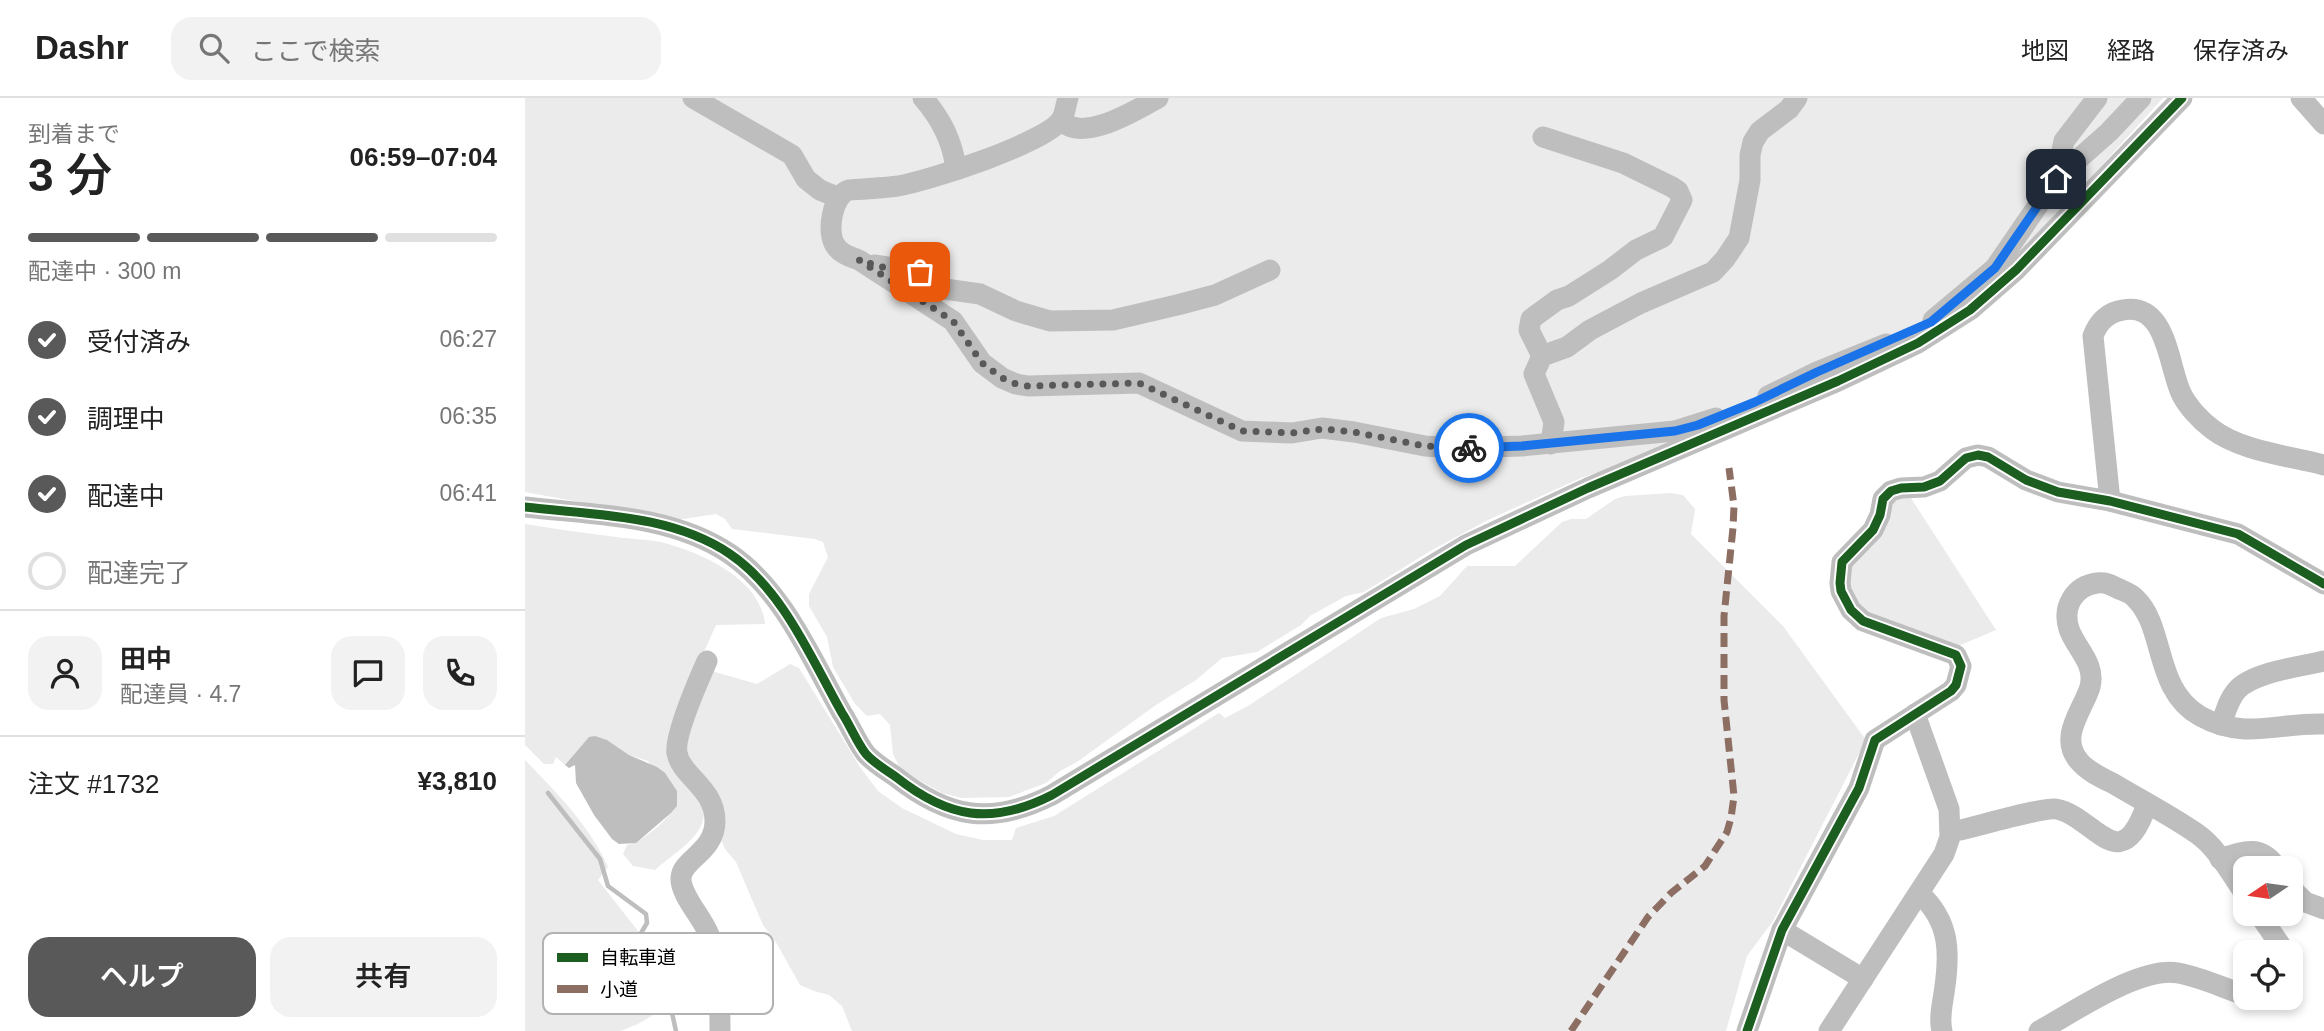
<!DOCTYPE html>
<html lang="ja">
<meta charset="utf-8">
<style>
body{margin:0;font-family:Arial,"Noto Sans JP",sans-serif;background:#f2f2f2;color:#222;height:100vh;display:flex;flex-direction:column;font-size:26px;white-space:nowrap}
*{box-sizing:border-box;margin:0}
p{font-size:23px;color:#767676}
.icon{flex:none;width:38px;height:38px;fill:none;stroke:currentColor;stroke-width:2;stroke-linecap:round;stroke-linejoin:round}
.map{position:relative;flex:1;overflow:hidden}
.sheet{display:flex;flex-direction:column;background:#fff;width:525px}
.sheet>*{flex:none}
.needle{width:46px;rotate:257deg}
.fabs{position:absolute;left:1708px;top:758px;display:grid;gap:14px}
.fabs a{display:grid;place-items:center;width:70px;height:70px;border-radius:14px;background:#fff;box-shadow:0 4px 10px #0003;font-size:35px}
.pin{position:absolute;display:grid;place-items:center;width:60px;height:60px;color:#fff;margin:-30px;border-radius:14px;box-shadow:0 4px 10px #0006}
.courier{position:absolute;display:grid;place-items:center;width:70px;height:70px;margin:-35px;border:5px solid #1a73e8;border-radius:50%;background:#fff;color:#222;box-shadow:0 2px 9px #0007}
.summary em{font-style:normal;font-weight:600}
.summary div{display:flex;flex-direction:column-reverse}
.summary{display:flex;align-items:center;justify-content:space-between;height:119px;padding:0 28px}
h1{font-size:46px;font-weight:600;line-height:52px}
.bar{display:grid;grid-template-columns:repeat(4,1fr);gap:10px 7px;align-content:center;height:84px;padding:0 28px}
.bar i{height:9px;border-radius:5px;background:#e0e0e0}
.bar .active{background:#595959}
.bar p{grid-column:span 4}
.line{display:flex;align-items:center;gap:18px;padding:0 28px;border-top:2px solid #e0e0e0}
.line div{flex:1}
.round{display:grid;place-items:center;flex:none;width:74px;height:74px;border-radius:21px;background:#f2f2f2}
ol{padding:0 28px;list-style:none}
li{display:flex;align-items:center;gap:21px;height:77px}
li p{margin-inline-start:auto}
li .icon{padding:7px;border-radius:50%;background:#595959;color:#fff;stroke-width:4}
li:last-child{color:#767676}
li i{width:38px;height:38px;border:4px solid #e0e0e0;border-radius:50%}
.action{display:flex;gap:14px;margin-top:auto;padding:14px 28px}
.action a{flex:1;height:80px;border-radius:21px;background:#595959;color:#fff;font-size:28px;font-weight:600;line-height:80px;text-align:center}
.action a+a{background:#f2f2f2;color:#222}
header{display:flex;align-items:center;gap:42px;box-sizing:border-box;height:98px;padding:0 35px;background:#fff;border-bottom:2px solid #e0e0e0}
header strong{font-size:33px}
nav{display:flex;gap:38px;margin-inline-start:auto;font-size:24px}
.search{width:490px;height:63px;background:#f2f2f2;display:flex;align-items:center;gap:18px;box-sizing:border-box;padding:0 24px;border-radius:21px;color:#767676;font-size:26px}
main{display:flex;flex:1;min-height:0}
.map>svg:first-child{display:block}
.green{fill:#ebebeb}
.water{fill:#bebebe}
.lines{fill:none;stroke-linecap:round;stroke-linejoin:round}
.stream{stroke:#bebebe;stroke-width:4.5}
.minor{stroke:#bebebe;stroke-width:21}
.quiet{stroke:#8d6e63;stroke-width:7;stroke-dasharray:14 7;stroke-linecap:butt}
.cycleway-casing{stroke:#fff;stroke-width:13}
.cycleway{stroke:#1b5e20;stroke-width:9}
.done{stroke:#595959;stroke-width:7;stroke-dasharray:0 12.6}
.route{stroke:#1a73e8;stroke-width:9}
.key{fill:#fff;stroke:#b2b2b2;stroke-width:2}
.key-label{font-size:19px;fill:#000}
</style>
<header>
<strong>Dashr</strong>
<div class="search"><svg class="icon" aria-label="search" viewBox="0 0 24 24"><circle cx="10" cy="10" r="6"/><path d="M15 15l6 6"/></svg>ここで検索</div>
<nav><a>地図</a><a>経路</a><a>保存済み</a></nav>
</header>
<main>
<section class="sheet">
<div class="summary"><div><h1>3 分</h1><p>到着まで</p></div><em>06:59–07:04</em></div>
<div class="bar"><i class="active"></i><i class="active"></i><i class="active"></i><i></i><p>配達中 · 300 m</p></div>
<ol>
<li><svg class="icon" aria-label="check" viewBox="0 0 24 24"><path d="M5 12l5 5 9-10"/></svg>受付済み<p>06:27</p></li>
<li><svg class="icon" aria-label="check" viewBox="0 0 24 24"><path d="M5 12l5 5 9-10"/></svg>調理中<p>06:35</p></li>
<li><svg class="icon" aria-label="check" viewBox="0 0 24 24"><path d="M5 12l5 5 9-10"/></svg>配達中<p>06:41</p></li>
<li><i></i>配達完了</li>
</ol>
<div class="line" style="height:126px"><a class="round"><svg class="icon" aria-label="person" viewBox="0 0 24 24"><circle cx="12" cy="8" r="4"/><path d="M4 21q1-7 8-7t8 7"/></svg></a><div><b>田中</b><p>配達員 · 4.7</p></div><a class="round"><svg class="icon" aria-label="chat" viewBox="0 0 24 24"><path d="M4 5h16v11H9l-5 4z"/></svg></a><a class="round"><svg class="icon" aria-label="phone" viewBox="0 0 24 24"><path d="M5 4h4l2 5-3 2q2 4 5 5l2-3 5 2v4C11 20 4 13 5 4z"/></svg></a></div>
<div class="line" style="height:91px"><div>注文 #1732</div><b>¥3,810</b></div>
<div class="action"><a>ヘルプ</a><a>共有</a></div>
</section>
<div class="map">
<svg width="1799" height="933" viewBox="0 0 1799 933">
<rect width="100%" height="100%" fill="#fff"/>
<!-- green -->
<g class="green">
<polygon points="0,0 1638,0 1481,173 1400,236 1099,366 1056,380 963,422 907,452 839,494 821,498 785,518 776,527 732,554 697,560 671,582 631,607 552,664 535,673 521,685 484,699 437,700 417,695 376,672 368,656 365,627 355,616 342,618 330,606 308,569 302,539 284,508 284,496 303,459 298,444 290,441 207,431 200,421 191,416 152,422 0,394"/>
<polygon points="1146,395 1158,397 1170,411 1166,436 1258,528 1341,642 1248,823 1222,858 1201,933 327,933 317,908 304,897 289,893 275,887 252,846 238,827 211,764 200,751 159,658 171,601 183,572 232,586 265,566 274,570 335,669 353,693 377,710 431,736 458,742 487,742 491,730 529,718 694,615 700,620 723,608 856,520 889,511 915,498 942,468 990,468 1037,424 1046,421 1061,421 1090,401 1100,398"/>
<polygon points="1384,397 1471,532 1431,549 1337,513 1322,482 1323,466 1363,402"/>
<path d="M0,426C30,431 61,435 91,439C106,441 121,441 135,444C173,453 236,480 240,526L191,527L162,592L147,648C162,672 194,708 171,736C161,749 143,760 130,772L108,768L98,756L102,747C120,743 141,722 152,708L123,663L104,657L82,642L58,646L40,667L31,659L28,666H19L0,647Z"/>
<path d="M0,662C31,694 65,728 83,769L73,782L113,833L140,910L113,926L95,933H0Z"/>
</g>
<!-- water -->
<polygon class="water" points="70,638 82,642 104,657 132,669 140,675 152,693 152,708 146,715 111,745 94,746 87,741 69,717 51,685 50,667 44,670 40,667 64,639"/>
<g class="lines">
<!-- stream -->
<polyline class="stream" points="23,695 75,761 83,788 121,816 122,825 116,835 116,843 124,861 139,879 151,933"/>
<!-- minor -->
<g class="minor">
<polyline points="168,0 267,57 281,81 295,92 312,99"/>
<path d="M398,0C416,21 427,42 431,70"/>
<path d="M543,0C541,6 540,15 537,21C521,45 403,83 373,88C357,90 340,91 324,92C308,96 301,133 310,147C315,156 326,159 334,162L428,223L457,265L477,280L491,286L503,288L614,285L717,333L767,335L797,330L829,334L900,348L930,350L997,348L1150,333L1191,320"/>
<polyline points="1776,0 1799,26"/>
<path d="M536,22C557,46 611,12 633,0"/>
<polyline points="1531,81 1539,43 1572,0"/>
<polyline points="349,167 395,174 413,190 455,196 491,213 525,223 588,222 652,207 690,197 745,172"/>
<polyline points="1408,222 1470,170 1531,81 1584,34 1616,0"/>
<polyline points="1017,258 1004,232 1006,221 1032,202 1044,198 1085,172 1111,152 1138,139 1157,102 1153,93 1147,89 1098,65 1018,39"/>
<polyline points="1243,298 1292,274 1361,246"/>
<polyline points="1026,346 1029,324 1009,276 1017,258 1042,249 1065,232 1116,205 1188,174 1200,161 1214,140 1225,82 1225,57 1228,44 1235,33 1264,11 1272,0"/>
<path d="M1585,403L1568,238C1573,224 1583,214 1598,212C1642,204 1643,267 1656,295C1662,308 1676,323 1687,331C1715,353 1765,358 1799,367"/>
<path d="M0,409C68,417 146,416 205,456C258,492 286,560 317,615C325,627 332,645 341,656C349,665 361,672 371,679C423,720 466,728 527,697L941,447L1063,390L1313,283L1393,245L1445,212L1491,172L1657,0"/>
<path d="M182,563C174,581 149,638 152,655C156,678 190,690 190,723C190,754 157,761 156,780C155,797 178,820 184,837C194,867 195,902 195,933"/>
<path d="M1696,627C1700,616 1703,602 1712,592C1728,574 1775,569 1799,563"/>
<path d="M1425,732H1435C1453,728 1519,709 1531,711C1570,718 1595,784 1622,706"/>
<path d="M1695,761C1719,753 1736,746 1752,770"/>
<polyline points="1766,790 1780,804 1799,811"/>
<path d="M1394,795C1426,824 1425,856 1419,895C1417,908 1414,921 1417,933"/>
<path d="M1720,796C1706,776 1692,749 1671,735C1645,717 1616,702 1589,686C1577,680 1562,673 1554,663C1533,639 1558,612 1565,589C1571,565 1551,551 1544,531C1537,509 1549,488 1572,485C1580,484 1584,486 1592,490C1598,493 1606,495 1610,500C1641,529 1628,591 1675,618C1720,643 1753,624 1799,626"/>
<polyline points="1734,816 1760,854"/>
<polyline points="1257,832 1338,881"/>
<polyline points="1222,933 1257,832 1334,690 1350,642 1426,593 1431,587 1436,568 1431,557 1338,523 1326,512 1316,493 1315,485 1317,464 1348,432 1355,417 1358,401 1366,393 1376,390 1399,389 1415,383 1441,360 1453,357 1463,359 1501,382 1533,394 1585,403 1713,436 1799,486"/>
<polyline points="1304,933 1419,756 1425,739 1424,711 1390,616"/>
<path d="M1514,933C1549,914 1615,868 1653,875C1676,879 1698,890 1720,897"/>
</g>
<!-- quiet -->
<polyline class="quiet" points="1046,933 1123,819 1146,795 1180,768 1202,734 1206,720 1209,698 1199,602 1199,518 1208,430 1209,408 1204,370"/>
<!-- cycleway casing -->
<g class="cycleway-casing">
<g id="cycleway">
<path d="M0,409C68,417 146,416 205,456C258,492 286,560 317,615C325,627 332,645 341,656C349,665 361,672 371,679C423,720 466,728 527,697L941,447L1063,390L1313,283L1393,245L1445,212L1491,172L1657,0"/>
<polyline points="1222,933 1257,832 1334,690 1350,642 1426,593 1431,587 1436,568 1431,557 1338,523 1326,512 1316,493 1315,485 1317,464 1348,432 1355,417 1358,401 1366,393 1376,390 1399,389 1415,383 1441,360 1453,357 1463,359 1501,382 1533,394 1585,403 1713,436 1799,486"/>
</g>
</g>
<!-- cycleway -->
<use href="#cycleway" class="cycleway"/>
</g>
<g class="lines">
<!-- done -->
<polyline class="done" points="395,174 357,169 334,162 428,223 457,265 477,280 491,286 503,288 614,285 717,333 767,335 797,331 829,334 900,348 944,350"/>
<!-- route -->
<polyline class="route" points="944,350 997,348 1150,333 1173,327 1230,304 1292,274 1406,224 1470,170 1531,81"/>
</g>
<!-- legend -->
<rect x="18" y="835" width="230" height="81" rx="10" class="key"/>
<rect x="32" y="855" width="31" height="9" fill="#1b5e20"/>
<rect x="32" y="887" width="31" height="8" fill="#8d6e63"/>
<g class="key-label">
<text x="75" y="866">自転車道</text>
<text x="75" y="898">小道</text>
</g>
</svg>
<div class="fabs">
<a><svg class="needle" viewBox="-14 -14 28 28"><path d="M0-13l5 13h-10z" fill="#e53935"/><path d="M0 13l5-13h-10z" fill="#767676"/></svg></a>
<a><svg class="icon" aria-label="locate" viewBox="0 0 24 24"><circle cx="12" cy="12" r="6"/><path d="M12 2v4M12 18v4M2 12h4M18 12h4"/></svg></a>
</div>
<div class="pin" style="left:395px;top:174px;background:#ea580c"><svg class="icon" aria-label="bag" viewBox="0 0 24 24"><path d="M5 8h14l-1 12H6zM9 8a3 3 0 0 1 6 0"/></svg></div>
<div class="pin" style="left:1531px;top:81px;background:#1f2937"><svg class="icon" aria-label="home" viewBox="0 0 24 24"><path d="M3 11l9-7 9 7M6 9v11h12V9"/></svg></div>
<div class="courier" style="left:944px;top:350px"><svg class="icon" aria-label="bike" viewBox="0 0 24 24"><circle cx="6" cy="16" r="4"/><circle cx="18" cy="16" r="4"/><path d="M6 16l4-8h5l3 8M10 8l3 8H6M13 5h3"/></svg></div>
</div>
</main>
